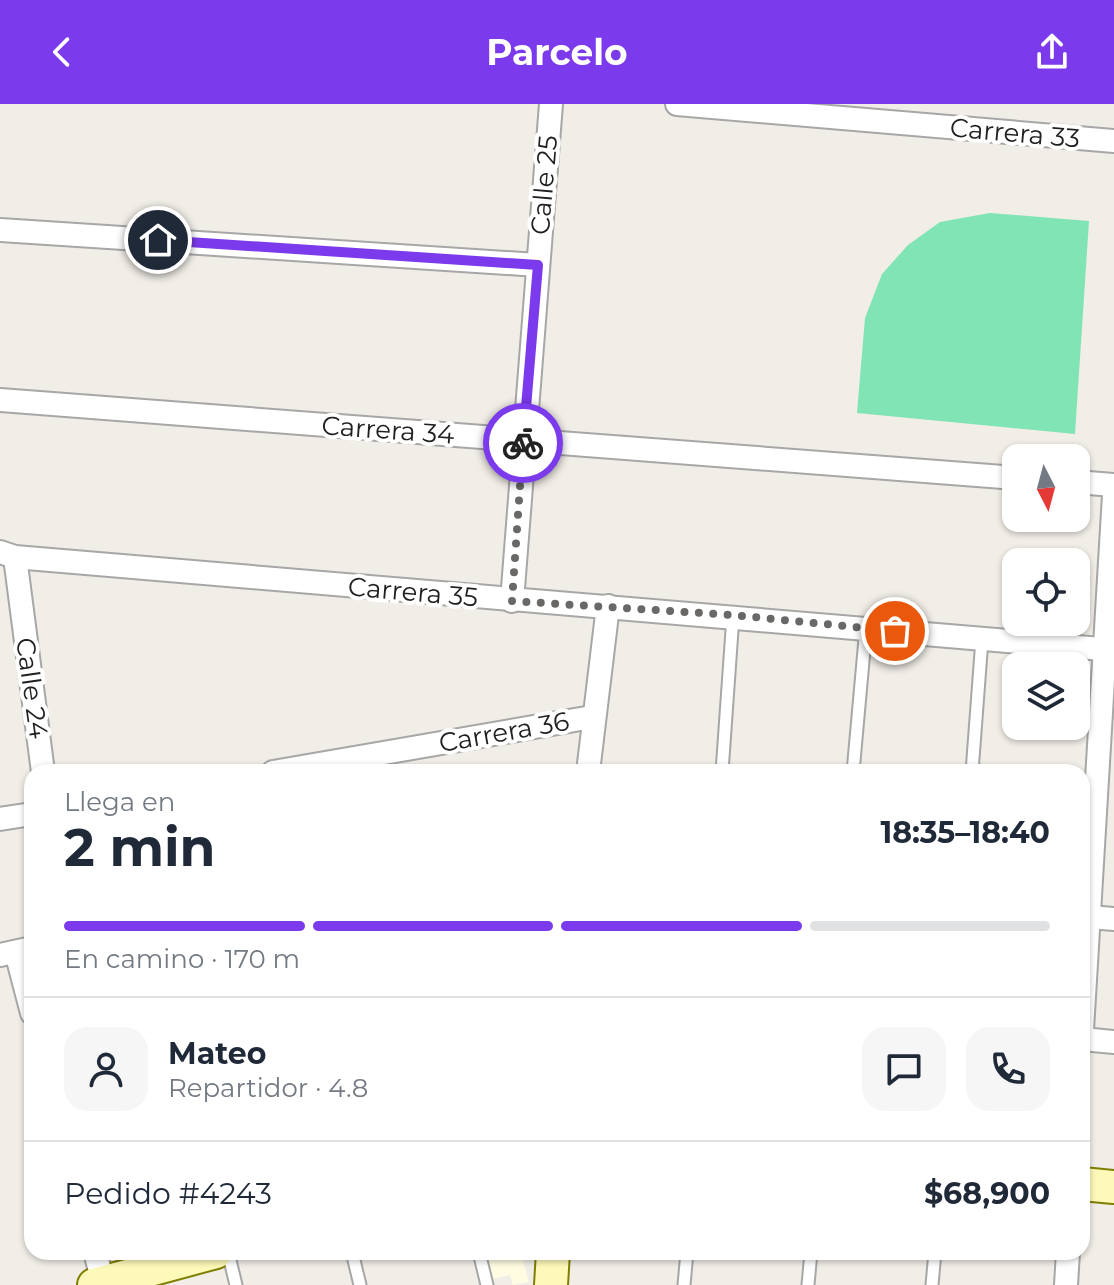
<!DOCTYPE html>
<html lang="es">
<meta charset="utf-8">
<style>
body{margin:0;font-family:Montserrat,sans-serif;background:#f6f6f7;color:#1f2937;height:100vh;display:flex;flex-direction:column;font-size:30px;white-space:nowrap}
*{box-sizing:border-box;margin:0}
p{font-size:26px;color:#747a83}
.icon{flex:none;width:44px;height:44px;fill:none;stroke:currentColor;stroke-width:2;stroke-linecap:round;stroke-linejoin:round}
.map{position:relative;flex:1;overflow:hidden}
.panel{position:absolute;left:24px;top:660px;width:1066px;height:496px;display:flex;flex-direction:column;background:#fff;border-radius:24px;box-shadow:0 2px 6px #0004}
.panel>*{flex:none}
.needle{width:52px;rotate:174deg}
.tools{position:absolute;left:1002px;top:340px;display:grid;gap:16px}
.tools a{display:grid;place-items:center;width:88px;height:88px;border-radius:16px;background:#fff;box-shadow:0 2px 6px #0004;font-size:40px}
.pin{position:absolute;display:grid;place-items:center;width:68px;height:68px;color:#fff;margin:-34px;border:4px solid #fff;border-radius:50%;box-shadow:0 2px 8px #0007}
.courier{position:absolute;display:grid;place-items:center;width:80px;height:80px;margin:-40px;border:6px solid #7c3aed;border-radius:50%;background:#fff;color:#222;box-shadow:0 2px 10px #0007}
.overview em{font-style:normal;font-weight:700}
.overview div{display:flex;flex-direction:column-reverse}
.overview{display:flex;align-items:center;justify-content:space-between;height:136px;padding:0 40px}
h1{font-size:52px;font-weight:700;line-height:60px}
.bar{display:grid;grid-template-columns:repeat(4,1fr);gap:12px 8px;align-content:center;height:96px;padding:0 40px}
.bar i{height:10px;border-radius:6px;background:#e0e1e3}
.bar .active{background:#7c3aed}
.bar p{grid-column:span 4}
.line{display:flex;align-items:center;gap:20px;padding:0 40px;border-top:2px solid #e0e1e3}
.line div{flex:1}
.round{display:grid;place-items:center;flex:none;width:84px;height:84px;border-radius:24px;background:#f6f6f7}
header{display:flex;justify-content:space-between;align-items:center;height:104px;padding:0 40px;background:#7c3aed;color:#fff;font-size:36px;font-weight:700}
.map>svg:first-child{display:block}
.education{fill:#fffce2}
.pitch{fill:#81e4b4}
.lines{fill:none;stroke-linecap:round;stroke-linejoin:round}
.lane-casing{stroke:#a7a7a7;stroke-width:15}
.street-casing{stroke:#a7a7a7;stroke-width:26}
.secondary-casing{stroke:#7e7f00;stroke-width:36}
.lane{stroke:#fff;stroke-width:11}
.street{stroke:#fff;stroke-width:22}
.secondary{stroke:#fdf9b9;stroke-width:32}
.done{stroke:#696866;stroke-width:8;stroke-dasharray:0 14.4}
.route{stroke:#7c3aed;stroke-width:10}
.labels{text-anchor:middle;stroke-width:8;stroke-linejoin:round;paint-order:stroke}
.street-label{font-size:26px;fill:#202020;stroke:#fff}
</style>
<header><svg class="icon" aria-label="back" viewBox="0 0 24 24"><path d="M15 5l-7 7 7 7"/></svg>Parcelo<svg class="icon" aria-label="share" viewBox="0 0 24 24"><path d="M12 15V3M7 8l5-5 5 5M5 13v7h14v-7"/></svg></header>
<div class="map">
<svg width="1114" height="1181" viewBox="0 0 1114 1181">
<rect width="100%" height="100%" fill="#f1ede7"/>
<!-- education -->
<polygon class="education" points="485,1148 530,1148 522,1153 529,1178 513,1181 510,1171 492,1175"/>
<!-- pitch -->
<polygon class="pitch" points="990,109 1089,117 1075,330 857,309 865,214 882,170 908,141 940,118"/>
<g class="lines">
<!-- lane casing -->
<g class="lane-casing">
<g id="lane">
<polyline points="722,668 733,512"/>
<polyline points="853,668 866,524"/>
<polyline points="972,668 982,535"/>
<polyline points="228,1148 236,1181"/>
<polyline points="352,1148 360,1181"/>
<polyline points="479,1148 487,1181"/>
<polyline points="684,1181 687,1148"/>
<polyline points="808,1181 811,1148"/>
<polyline points="932,1181 935,1148"/>
</g>
</g>
<!-- street casing -->
<g class="street-casing">
<g id="street">
<polyline points="677,0 1114,37"/>
<polyline points="0,126 538,161"/>
<polyline points="0,296 1016,374"/>
<polyline points="1076,378 1114,381"/>
<polyline points="0,448 15,453 1114,546"/>
<polyline points="15,453 43,668"/>
<polyline points="512,497 551,0"/>
<polyline points="273,668 592,613"/>
<polyline points="588,668 608,502"/>
<polyline points="0,715 32,710"/>
<polyline points="1090,813 1114,815"/>
<polyline points="16,848 32,909"/>
<polyline points="0,851 32,844"/>
<polyline points="1082,926 1114,391"/>
<polyline points="1082,935 1114,938"/>
<polyline points="95,1148 103,1178"/>
<polyline points="1066,1181 1068,1148"/>
</g>
</g>
<!-- secondary casing -->
<g class="secondary-casing">
<g id="secondary">
<polyline points="1082,1080 1114,1083"/>
<polyline points="94,1181 216,1148"/>
<polyline points="551,1181 553,1148"/>
</g>
</g>
<!-- lane -->
<use href="#lane" class="lane"/>
<!-- street -->
<use href="#street" class="street"/>
<!-- secondary -->
<use href="#secondary" class="secondary"/>
</g>
<g class="lines">
<!-- done -->
<polyline class="done" points="523,339 512,497 733,511 895,527"/>
<!-- route -->
<polyline class="route" points="158,136 538,161 523,339"/>
</g>
<g class="labels">
<!-- street labels -->
<g class="street-label">
<text transform="translate(1015 29) rotate(5)" y="9">Carrera 33</text>
<text transform="translate(544 81) rotate(-85)" y="9">Calle 25</text>
<text transform="translate(388 326) rotate(4)" y="9">Carrera 34</text>
<text transform="translate(413 488) rotate(5)" y="9">Carrera 35</text>
<text transform="translate(32 584) rotate(82)" y="9">Calle 24</text>
<text transform="translate(504 628) rotate(-10)" y="9">Carrera 36</text>
</g>
</g>
</svg>
<div class="tools">
<a><svg class="needle" viewBox="-14 -14 28 28"><path d="M0-13l5 13h-10z" fill="#e53935"/><path d="M0 13l5-13h-10z" fill="#747a83"/></svg></a>
<a><svg class="icon" aria-label="locate" viewBox="0 0 24 24"><circle cx="12" cy="12" r="6"/><path d="M12 2v4M12 18v4M2 12h4M18 12h4"/></svg></a>
<a><svg class="icon" aria-label="layers" viewBox="0 0 24 24"><path d="M12 4l9 5-9 5-9-5zM3 14l9 5 9-5"/></svg></a>
</div>
<div class="pin" style="left:895px;top:527px;background:#ea580c"><svg class="icon" aria-label="bag" viewBox="0 0 24 24"><path d="M5 8h14l-1 12H6zM9 8a3 3 0 0 1 6 0"/></svg></div>
<div class="pin" style="left:158px;top:136px;background:#1f2937"><svg class="icon" aria-label="home" viewBox="0 0 24 24"><path d="M3 11l9-7 9 7M6 9v11h12V9"/></svg></div>
<div class="courier" style="left:523px;top:339px"><svg class="icon" aria-label="bike" viewBox="0 0 24 24"><circle cx="6" cy="16" r="4"/><circle cx="18" cy="16" r="4"/><path d="M6 16l4-8h5l3 8M10 8l3 8H6M13 5h3"/></svg></div>
<section class="panel">
<div class="overview"><div><h1>2 min</h1><p>Llega en</p></div><em>18:35–18:40</em></div>
<div class="bar"><i class="active"></i><i class="active"></i><i class="active"></i><i></i><p>En camino · 170 m</p></div>
<div class="line" style="height:144px"><a class="round"><svg class="icon" aria-label="person" viewBox="0 0 24 24"><circle cx="12" cy="8" r="4"/><path d="M4 21q1-7 8-7t8 7"/></svg></a><div><b>Mateo</b><p>Repartidor · 4.8</p></div><a class="round"><svg class="icon" aria-label="chat" viewBox="0 0 24 24"><path d="M4 5h16v11H9l-5 4z"/></svg></a><a class="round"><svg class="icon" aria-label="phone" viewBox="0 0 24 24"><path d="M5 4h4l2 5-3 2q2 4 5 5l2-3 5 2v4C11 20 4 13 5 4z"/></svg></a></div>
<div class="line" style="height:104px"><div>Pedido #4243</div><b>$68,900</b></div>
</section>
</div>
